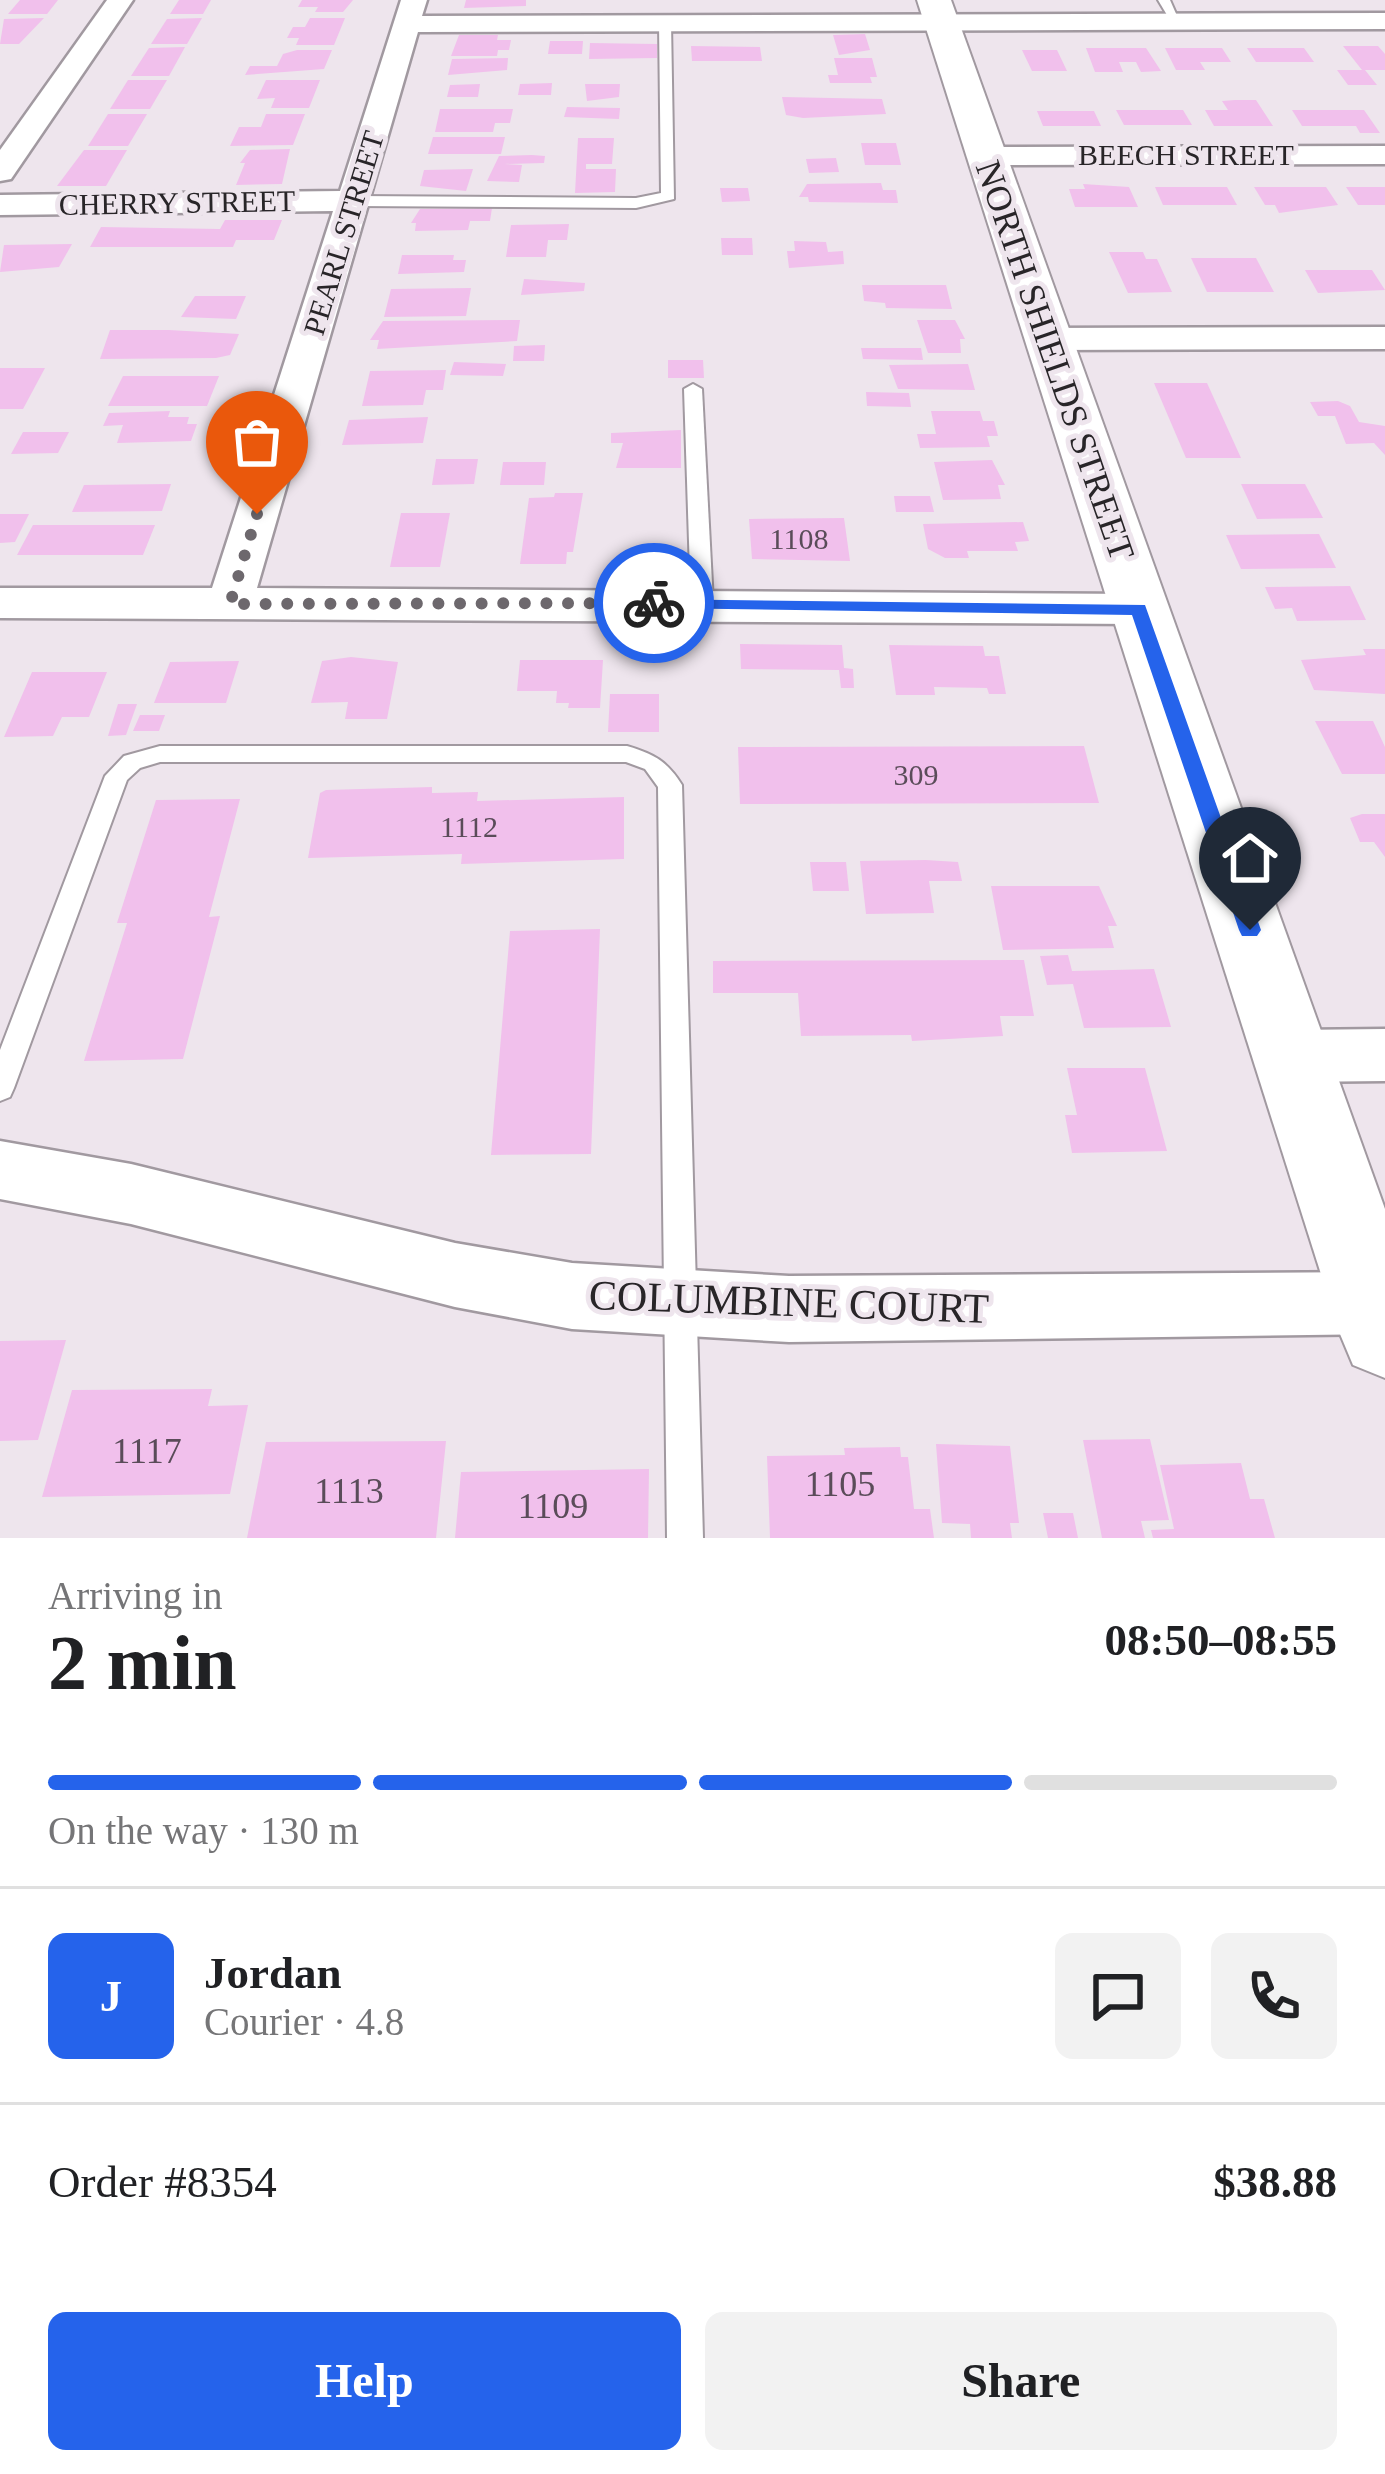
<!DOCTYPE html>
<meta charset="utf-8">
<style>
body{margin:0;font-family:"Times New Roman",serif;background:#f2f2f2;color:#202124;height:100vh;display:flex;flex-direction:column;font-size:45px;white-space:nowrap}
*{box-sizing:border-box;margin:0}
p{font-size:39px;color:#757577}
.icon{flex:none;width:66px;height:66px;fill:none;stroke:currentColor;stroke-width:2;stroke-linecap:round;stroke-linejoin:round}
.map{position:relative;height:1538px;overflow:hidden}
.side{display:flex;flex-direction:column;background:#fff;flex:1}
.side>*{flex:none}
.pin{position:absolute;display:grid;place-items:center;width:102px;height:102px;color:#fff;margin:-123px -51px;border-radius:50% 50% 50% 0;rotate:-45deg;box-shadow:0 0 12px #0007}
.pin .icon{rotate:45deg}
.courier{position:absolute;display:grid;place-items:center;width:120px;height:120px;margin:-60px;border:9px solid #2563eb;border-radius:50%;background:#fff;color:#222;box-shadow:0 3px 15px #0007}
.summary em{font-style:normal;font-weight:700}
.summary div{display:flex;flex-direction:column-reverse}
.summary{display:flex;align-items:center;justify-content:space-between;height:204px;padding:0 48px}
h1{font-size:78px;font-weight:700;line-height:90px}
.bar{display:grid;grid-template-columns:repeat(4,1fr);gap:18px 12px;align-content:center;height:144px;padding:0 48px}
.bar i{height:15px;border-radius:9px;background:#e0e0e0}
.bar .current{background:#2563eb}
.bar p{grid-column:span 4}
.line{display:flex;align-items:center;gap:30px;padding:0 48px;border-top:3px solid #e0e0e0}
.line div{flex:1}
.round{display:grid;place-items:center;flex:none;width:126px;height:126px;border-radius:18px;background:#f2f2f2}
.cta{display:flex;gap:24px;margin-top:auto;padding:24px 48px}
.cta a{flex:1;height:138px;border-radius:18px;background:#2563eb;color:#fff;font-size:48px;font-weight:700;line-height:138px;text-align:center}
.cta a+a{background:#f2f2f2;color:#202124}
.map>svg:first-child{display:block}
.building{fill:#f1c0ec}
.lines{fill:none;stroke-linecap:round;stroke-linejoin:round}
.service-casing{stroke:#a199a0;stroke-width:4}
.minor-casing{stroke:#a199a0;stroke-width:5}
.secondary-casing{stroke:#a199a0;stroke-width:4}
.service{fill:#fff;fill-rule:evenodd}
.minor{fill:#fff;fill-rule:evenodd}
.secondary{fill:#fff;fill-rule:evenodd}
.route{fill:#2563eb}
.done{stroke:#6d686d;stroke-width:12;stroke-dasharray:0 21.6}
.labels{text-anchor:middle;stroke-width:10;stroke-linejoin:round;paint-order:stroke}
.far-street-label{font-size:30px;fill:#282528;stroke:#eee5ed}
.number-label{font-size:30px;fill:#5a4c59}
.street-label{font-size:36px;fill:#282528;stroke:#eee5ed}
.near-number-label{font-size:36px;fill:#5a4c59}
.near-street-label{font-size:42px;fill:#282528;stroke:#eee5ed}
</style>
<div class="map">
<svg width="1385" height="1538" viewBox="0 0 1385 1538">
<rect width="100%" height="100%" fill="#eee5ed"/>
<!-- building -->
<g class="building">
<polygon points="20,0 58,0 47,14 8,14"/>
<polygon points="179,0 211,0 203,14 170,14"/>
<polygon points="302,0 353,0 343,12 315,12 318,7 298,7"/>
<polygon points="466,0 526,0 526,6 464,8"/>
<polygon points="44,18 19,44 0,44 4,19"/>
<polygon points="202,18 187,44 151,44 167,19"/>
<polygon points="310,18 345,18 334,45 296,45 299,38 287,38 293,27 305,27"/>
<polygon points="865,34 870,50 839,55 833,35"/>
<polygon points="459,35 498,35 497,40 511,40 509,50 498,50 497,56 451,56"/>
<polygon points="550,41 583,41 582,54 548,54"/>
<polygon points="590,43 657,44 657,58 589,59"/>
<polygon points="691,46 760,47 762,61 692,61"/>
<polygon points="1343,46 1378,46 1385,54 1385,70 1365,70 1377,85 1348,85 1337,70 1362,70"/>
<polygon points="185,47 169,76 131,76 149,48"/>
<polygon points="1086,48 1146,48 1161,71 1141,72 1136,62 1119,62 1123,72 1095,72"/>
<polygon points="1165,48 1222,48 1231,62 1200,62 1205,70 1176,70"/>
<polygon points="1247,48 1304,48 1314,62 1256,62"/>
<polygon points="297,50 332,50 324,69 245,75 250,66 277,66 283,54"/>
<polygon points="1022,50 1057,50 1067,71 1032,71"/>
<polygon points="508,58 507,70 448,75 452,59"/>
<polygon points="834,58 872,58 877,77 870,77 872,83 830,83 828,75 838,75"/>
<polygon points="128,80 167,80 150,109 110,109"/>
<polygon points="266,80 320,80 309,108 271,108 275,98 257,99"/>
<polygon points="552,83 551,95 518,95 520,84"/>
<polygon points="480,84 478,97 447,97 450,85"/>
<polygon points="585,84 620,84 619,97 587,101"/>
<polygon points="782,97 882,99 886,114 803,118 786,115"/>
<polygon points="1235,100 1256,100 1273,126 1214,126 1205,110 1228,110 1222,101"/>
<polygon points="567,107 620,108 619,119 564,117"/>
<polygon points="440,109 513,109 510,123 495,123 493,132 435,132"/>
<polygon points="1116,110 1183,110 1192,125 1124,125"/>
<polygon points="1292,110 1364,110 1380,133 1360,133 1356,126 1302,126"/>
<polygon points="1037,111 1094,111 1101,126 1043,126"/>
<polygon points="108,114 147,114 128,146 88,146"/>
<polygon points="266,114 305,114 293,145 230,146 239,127 261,127"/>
<polygon points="433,137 505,137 501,154 428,154"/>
<polygon points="578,138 614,138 612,164 586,164 586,169 616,169 615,192 575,193"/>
<polygon points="861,143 896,143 901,165 865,165"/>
<polygon points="290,149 282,184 236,185 245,163 240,163 250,150"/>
<polygon points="84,150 127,150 106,186 57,186"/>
<polygon points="499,156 532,155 545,156 544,163 504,164 522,165 519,182 487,181"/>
<polygon points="836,158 839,172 809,173 806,159"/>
<polygon points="473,169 466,191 420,186 424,170"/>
<polygon points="881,183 883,190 896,190 898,203 809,202 808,197 799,197 807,184"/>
<polygon points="1083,184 1129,187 1138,207 1075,207 1069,189 1085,189"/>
<polygon points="1155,187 1227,187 1237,205 1163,205"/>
<polygon points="1254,187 1326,187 1338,205 1279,213 1275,205 1265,205"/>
<polygon points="1346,187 1385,187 1385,205 1358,205"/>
<polygon points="720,188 748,188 750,201 722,202"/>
<polygon points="492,208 490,221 470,221 468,230 415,231 416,223 411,223 420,209"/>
<polygon points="225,220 282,220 274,240 236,240 233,247 90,247 101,227 220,229"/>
<polygon points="569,224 567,240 548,240 546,257 506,257 511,225"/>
<polygon points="721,238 752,238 753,255 722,255"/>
<polygon points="794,241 826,242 828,252 843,251 844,264 789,268 787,251 795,251"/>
<polygon points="72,244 59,267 0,272 4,245"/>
<polygon points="1109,252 1143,252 1146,259 1157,259 1172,292 1128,293"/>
<polygon points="402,255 454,255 453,260 466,260 464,272 398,274"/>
<polygon points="1191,258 1256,258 1274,292 1207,292"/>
<polygon points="1305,270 1372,270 1385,290 1318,293"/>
<polygon points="524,279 585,283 584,291 521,295"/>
<polygon points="862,285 946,285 952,309 886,308 885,303 864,301"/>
<polygon points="471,288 466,316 384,317 391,289"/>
<polygon points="195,296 246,296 236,319 181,317"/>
<polygon points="520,320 517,341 377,349 379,340 370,340 383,321"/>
<polygon points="917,320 955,320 965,339 960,339 961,353 928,353"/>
<polygon points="110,330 169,330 239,334 230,355 216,358 100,359"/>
<polygon points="545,345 544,361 513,361 514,346"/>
<polygon points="861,348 921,348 923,360 863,359"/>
<polygon points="668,360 703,360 704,378 668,378"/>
<polygon points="454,362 506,364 503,376 450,375"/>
<polygon points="968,364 975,390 898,389 889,365"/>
<polygon points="0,368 45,368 23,409 0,409"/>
<polygon points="446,370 443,390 426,390 423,405 362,406 370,371"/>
<polygon points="123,376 219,376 207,406 108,406"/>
<polygon points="1154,383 1207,383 1241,458 1186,458"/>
<polygon points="866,392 909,393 911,407 867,406"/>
<polygon points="1338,401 1350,406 1359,422 1385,426 1385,455 1374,443 1346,444 1335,416 1318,416 1310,402"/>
<polygon points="170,411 168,417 189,417 187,424 197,424 191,441 117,443 123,425 103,426 109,413"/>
<polygon points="931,411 980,411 983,421 994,421 998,436 987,436 990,447 920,448 917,434 936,434"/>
<polygon points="428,417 423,443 342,445 349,420"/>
<polygon points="681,430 681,468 616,468 623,443 611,443 611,433"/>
<polygon points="23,432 69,432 58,453 11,454"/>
<polygon points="436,459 478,459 474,484 432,485"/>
<polygon points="992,460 1005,485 998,485 1001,499 943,500 934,462"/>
<polygon points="503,462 546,462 544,485 500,485"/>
<polygon points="171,484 162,511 72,512 84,485"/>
<polygon points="1241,484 1305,484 1323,518 1257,519"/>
<polygon points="555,493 583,493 573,552 567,552 566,564 520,564 529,498 554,497"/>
<polygon points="894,496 930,496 934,512 896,512"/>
<polygon points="401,513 450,513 440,567 390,567"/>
<polygon points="0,514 29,514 15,542 0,543"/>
<polygon points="844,518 850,561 752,559 749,519"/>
<polygon points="1023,522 1029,541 1015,542 1018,551 967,551 969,558 945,558 928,549 923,524"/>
<polygon points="33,525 155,525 143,555 17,555"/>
<polygon points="1319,534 1336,568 1241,569 1226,535"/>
<polygon points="1350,586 1366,620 1297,621 1292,608 1275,609 1265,587"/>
<polygon points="740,644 842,645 844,668 853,669 854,688 841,688 839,670 741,669"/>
<polygon points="889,645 983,646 985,656 999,656 1006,694 989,694 987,688 934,687 935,695 896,695"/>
<polygon points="1363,649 1385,649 1385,694 1314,690 1301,660 1366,655"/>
<polygon points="351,657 398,662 387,719 345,719 348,702 311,703 322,661"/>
<polygon points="520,660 603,660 600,708 568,708 569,703 556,703 557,691 517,691"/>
<polygon points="239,661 226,703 154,703 170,662"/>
<polygon points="32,672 107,672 89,717 62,717 53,736 4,737"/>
<polygon points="610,694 659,694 659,732 608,732"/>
<polygon points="118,704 137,704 126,735 108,736"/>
<polygon points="140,715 165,715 159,731 133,731"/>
<polygon points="1315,721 1373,721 1385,747 1385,774 1342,774"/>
<polygon points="1084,746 1099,803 740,804 738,747"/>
<polygon points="432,787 432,793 478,792 477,801 624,797 624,859 461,864 462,854 308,858 320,793 326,790"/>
<polygon points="240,799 209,917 220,916 183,1059 84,1061 127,923 117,923 156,800"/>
<polygon points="1362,814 1385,814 1385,857 1374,842 1360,842 1350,818"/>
<polygon points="926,860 958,862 962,881 929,881 934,913 866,914 860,861"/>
<polygon points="810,862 846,862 849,891 813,891"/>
<polygon points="991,886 1099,886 1117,926 1108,926 1114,948 1003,950"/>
<polygon points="600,929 591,1154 491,1155 510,931"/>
<polygon points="1068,955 1072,971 1154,969 1171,1027 1084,1028 1073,984 1047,985 1040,956"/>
<polygon points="1024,960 1034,1016 1000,1016 1003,1036 912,1041 911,1035 801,1036 798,993 713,993 713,961"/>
<polygon points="1067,1068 1145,1068 1167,1151 1072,1153 1065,1115 1077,1115"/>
<polygon points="66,1340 38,1440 0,1441 0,1341"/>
<polygon points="212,1389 208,1406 248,1405 230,1494 42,1497 72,1390"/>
<polygon points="1150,1439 1169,1520 1141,1521 1145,1538 1102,1538 1083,1440"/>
<polygon points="446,1441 436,1538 247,1538 266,1442"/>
<polygon points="936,1444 1010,1446 1019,1523 1010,1523 1012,1538 971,1538 970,1524 942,1523"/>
<polygon points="900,1447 901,1457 908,1457 914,1509 930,1509 934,1538 770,1538 767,1456 845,1455 844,1448"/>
<polygon points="1241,1463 1250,1499 1264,1499 1275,1538 1153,1538 1151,1530 1174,1529 1160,1465"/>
<polygon points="649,1469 648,1538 455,1538 461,1472"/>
<polygon points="1043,1513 1073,1513 1078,1538 1048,1538"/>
</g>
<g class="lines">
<!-- service casing -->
<g class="service-casing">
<g id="service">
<polygon points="1158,0 1170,0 1181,25 1173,25"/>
<polygon points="665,18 671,22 674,199 636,208 355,206 347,201 355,196 636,198 661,193 659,22"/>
<polygon points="693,384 702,389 713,603 702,610 691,603 684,389"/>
<path d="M160,746H627C654,754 667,761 682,785L703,1538H667L658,787L645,769L626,762H160L140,768L127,780L14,1088L10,1097L0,1101V1050L105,776L124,756Z"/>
</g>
</g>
<!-- minor casing -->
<g class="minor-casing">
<g id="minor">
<polygon points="107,0 133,0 11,179 0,181 0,150"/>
<polygon points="401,0 427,0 422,16 1385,13 1385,29 418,32 257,588 1139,594 1155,599 1162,609 1155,619 1139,624 0,618 0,588 212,588 333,211 0,215 0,195 340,191"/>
<polygon points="1385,146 1385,164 987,165 972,156 987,147"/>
<polygon points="1385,327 1385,349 1048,350 1030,339 1048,328"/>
<polygon points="1385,1029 1385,1081 1293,1082 1272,1074 1263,1056 1272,1038 1293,1030"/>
<polygon points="0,1141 131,1164 455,1243 572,1263 789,1276 1375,1272 1385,1276 1385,1334 789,1342 572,1329 455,1307 131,1224 0,1199"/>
</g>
</g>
<!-- secondary casing -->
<g class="secondary-casing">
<polygon id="secondary" points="917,0 951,0 1385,1209 1385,1378 1353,1365 1340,1334"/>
</g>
<!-- service -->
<use href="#service" class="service"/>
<!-- minor -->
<use href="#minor" class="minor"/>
<!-- secondary -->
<use href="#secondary" class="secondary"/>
</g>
<!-- route -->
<polygon class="route" points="648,599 1145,605 1261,930 1257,936 1242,936 1239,930 1132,615 654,608 648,607"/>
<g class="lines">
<!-- done -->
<polyline class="done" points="257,514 230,604 654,603"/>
</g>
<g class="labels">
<!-- far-street labels -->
<g class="far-street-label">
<text x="1186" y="165">BEECH STREET</text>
<text transform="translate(177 203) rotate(-1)" y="10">CHERRY STREET</text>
<text transform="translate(344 233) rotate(-73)" y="10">PEARL STREET</text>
</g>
<!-- number labels -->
<g class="number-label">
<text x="799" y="549">1108</text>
<text x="916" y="785">309</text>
<text x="469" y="837">1112</text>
</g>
<!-- street labels -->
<g class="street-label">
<text transform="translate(1056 360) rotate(71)" y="13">NORTH SHIELDS STREET</text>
</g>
<!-- near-number labels -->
<g class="near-number-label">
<text x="147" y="1463">1117</text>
<text x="840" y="1496">1105</text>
<text x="349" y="1503">1113</text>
<text x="553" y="1518">1109</text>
</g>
<!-- near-street labels -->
<g class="near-street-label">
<text transform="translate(789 1301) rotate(2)" y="15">COLUMBINE COURT</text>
</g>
</g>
</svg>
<div class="pin" style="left:257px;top:514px;background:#ea580c"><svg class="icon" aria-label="bag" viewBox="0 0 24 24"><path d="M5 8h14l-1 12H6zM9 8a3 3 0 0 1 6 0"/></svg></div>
<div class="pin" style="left:1250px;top:930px;background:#1f2937"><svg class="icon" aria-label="home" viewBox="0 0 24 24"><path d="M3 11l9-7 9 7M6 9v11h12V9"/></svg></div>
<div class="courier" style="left:654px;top:603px"><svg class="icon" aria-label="bike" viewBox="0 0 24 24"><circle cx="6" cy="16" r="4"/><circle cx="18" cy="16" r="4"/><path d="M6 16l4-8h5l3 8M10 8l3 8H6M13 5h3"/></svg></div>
</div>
<section class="side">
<div class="summary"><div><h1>2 min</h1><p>Arriving in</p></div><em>08:50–08:55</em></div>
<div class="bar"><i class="current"></i><i class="current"></i><i class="current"></i><i></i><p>On the way · 130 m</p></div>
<div class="line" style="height:216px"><b class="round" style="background:#2563eb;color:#fff">J</b><div><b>Jordan</b><p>Courier · 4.8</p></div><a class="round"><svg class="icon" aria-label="chat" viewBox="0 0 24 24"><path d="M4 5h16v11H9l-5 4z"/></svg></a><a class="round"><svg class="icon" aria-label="phone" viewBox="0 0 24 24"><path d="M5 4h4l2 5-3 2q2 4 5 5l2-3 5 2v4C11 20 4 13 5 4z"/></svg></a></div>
<div class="line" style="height:156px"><div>Order #8354</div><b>$38.88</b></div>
<div class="cta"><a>Help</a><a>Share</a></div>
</section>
